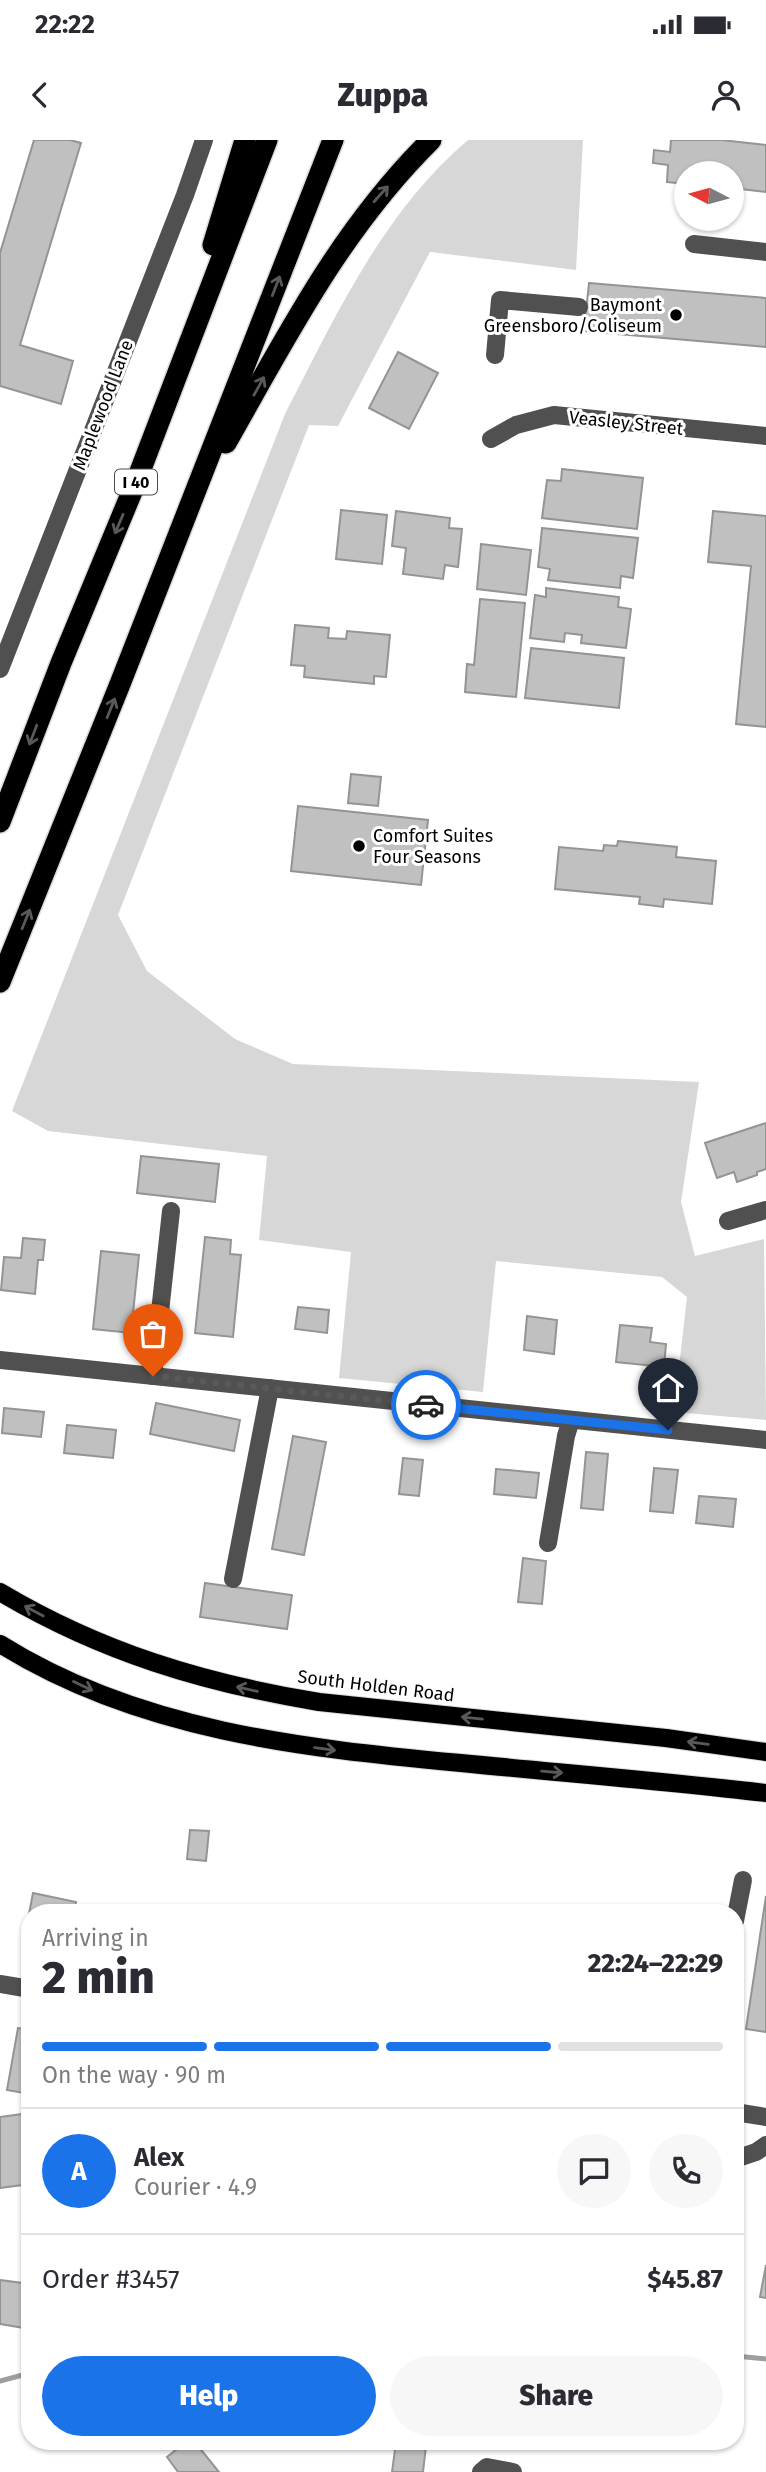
<!DOCTYPE html>
<meta charset="utf-8">
<style>
body{margin:0;font-family:"Fira Sans",sans-serif;background:#f7f7f7;color:#2b2b33;height:100vh;display:flex;flex-direction:column;font-size:26px;white-space:nowrap}
*{box-sizing:border-box;margin:0}
p{font-size:23px;color:#7c7c81}
.icon{flex:none;width:38px;height:38px;fill:none;stroke:currentColor;stroke-width:2;stroke-linecap:round;stroke-linejoin:round}
.map{position:relative;flex:1;overflow:hidden}
.sheet{position:absolute;left:21px;top:1764px;width:723px;height:546px;display:flex;flex-direction:column;background:#fff;border-radius:28px;box-shadow:0 2px 5px #0004}
.sheet>*{flex:none}
.needle{width:46px;rotate:276deg}
.controls{position:absolute;left:674px;top:21px;display:grid;gap:14px}
.controls a{display:grid;place-items:center;width:70px;height:70px;border-radius:50%;background:#fff;box-shadow:0 2px 5px #0004;font-size:35px}
.pin{position:absolute;display:grid;place-items:center;width:60px;height:60px;color:#fff;margin:-72px -30px;border-radius:50% 50% 50% 0;rotate:-45deg;box-shadow:0 0 7px #0007}
.pin .icon{rotate:45deg}
.courier{position:absolute;display:grid;place-items:center;width:70px;height:70px;margin:-35px;border:5px solid #1a73e8;border-radius:50%;background:#fff;color:#222;box-shadow:0 2px 9px #0007}
.summary em{font-style:normal;font-weight:800}
.summary div{display:flex;flex-direction:column-reverse}
.summary{display:flex;align-items:center;justify-content:space-between;height:119px;padding:0 21px}
h1{font-size:46px;font-weight:800;line-height:52px}
.bar{display:grid;grid-template-columns:repeat(4,1fr);gap:10px 7px;align-content:center;height:84px;padding:0 21px}
.bar i{height:9px;border-radius:5px;background:#e1e1e2}
.bar .current{background:#1a73e8}
.bar p{grid-column:span 4}
.line{display:flex;align-items:center;gap:18px;padding:0 21px;border-top:2px solid #e1e1e2}
.line div{flex:1}
.round{display:grid;place-items:center;flex:none;width:74px;height:74px;border-radius:37px;background:#f7f7f7}
.action{display:flex;gap:14px;margin-top:auto;padding:14px 21px}
.action a{flex:1;height:80px;border-radius:42px;background:#1a73e8;color:#fff;font-size:28px;font-weight:800;line-height:80px;text-align:center}
.action a+a{background:#f7f7f7;color:#2b2b33}
.status{display:flex;justify-content:space-between;align-items:center;height:49px;padding:0 35px;background:#fff;direction:ltr}
.status svg{height:19px;fill:currentColor}
header{display:flex;justify-content:space-between;align-items:center;height:91px;padding:0 21px;background:#fff;font-size:32px;font-weight:800}
.map>svg:first-child{display:block}
.green{fill:#d7d7d7}
.lines{fill:none;stroke-linecap:round;stroke-linejoin:round}
.stream{stroke:#9e9e9e;stroke-width:5}
.building{fill:#c0c0c0;stroke:#949494;stroke-width:2}
.major-casing{stroke:#dbdbdb;stroke-width:20}
.highway-casing{stroke:#dbdbdb;stroke-width:24}
.minor{stroke:#505050;stroke-width:18}
.major{stroke:#000;stroke-width:18}
.highway{stroke:#000;stroke-width:21}
.oneway{stroke:#595959}
.done{stroke:#595959;stroke-width:7;stroke-dasharray:0 12.6}
.route{stroke:#1a73e8;stroke-width:9}
.poi-dot{fill:#000;stroke:#fff;stroke-width:2.5}
.labels{text-anchor:middle;stroke-width:6;stroke-linejoin:round;paint-order:stroke}
.shield{fill:#fff;stroke:#4c4c4c;stroke-width:2}
.shield-label{font-size:16px;font-weight:bold;fill:#000}
.poi-label{font-size:18px;fill:#000;stroke:#fff;text-anchor:end}
.street-label{font-size:18px;fill:#000;stroke:#fff}
</style>
<div class="status"><b>22:22</b><svg viewBox="0 0 49 12"><path d="M0 12V9h3v3zM5 12V6h3v6zM10 12V3h3v9zM15 12V0h3v12zM26 1h20v11H26zM47 4h2v5h-2z"/></svg></div>
<header><svg class="icon" aria-label="back" viewBox="0 0 24 24"><path d="M15 5l-7 7 7 7"/></svg>Zuppa<svg class="icon" aria-label="person" viewBox="0 0 24 24"><circle cx="12" cy="8" r="4"/><path d="M4 21q1-7 8-7t8 7"/></svg></header>
<div class="map">
<svg width="766" height="2332" viewBox="0 0 766 2332">
<rect width="100%" height="100%" fill="#fff"/>
<!-- green -->
<path class="green" d="M468,0H583L576,130L430,112L338,286L309,285L118,775L147,831L235,899L293,924L699,942L681,1062L695,1116L764,1099L766,1280L674,1272L687,1157L662,1137L496,1121L483,1252L339,1238L351,1112L259,1100L267,1016L48,991L12,971L285,274C335,177 383,72 468,0Z"/>
<g class="lines">
<!-- stream -->
<g class="stream">
<polyline points="735,2216 766,2219"/>
<polyline points="0,2241 30,2233"/>
</g>
</g>
<!-- building -->
<g class="building">
<polygon points="34,0 70,0 81,3 20,205 73,221 61,264 0,246 0,113"/>
<polygon points="671,0 721,0 766,5 766,52 732,48 732,33 686,33 686,44 667,42 668,25 653,23 654,10 670,12"/>
<polygon points="589,143 766,158 766,207 584,191"/>
<polygon points="398,212 438,233 409,289 369,268"/>
<polygon points="562,329 643,338 637,389 542,378 547,340 561,341"/>
<polygon points="341,370 387,375 382,424 336,419"/>
<polygon points="396,371 450,378 449,388 462,389 458,427 445,425 443,439 403,434 406,408 392,406"/>
<polygon points="713,371 766,376 766,587 736,584 751,426 708,422"/>
<polygon points="542,388 638,398 633,438 621,436 620,448 548,440 550,429 538,427"/>
<polygon points="481,404 531,410 526,455 477,449"/>
<polygon points="546,448 619,457 618,467 631,469 626,508 581,503 582,495 565,493 564,502 530,498 535,455 546,457"/>
<polygon points="480,459 525,463 516,557 465,552 467,524 474,525"/>
<polygon points="295,485 329,488 328,498 346,499 347,491 390,495 386,537 374,536 374,544 304,537 305,526 291,525"/>
<polygon points="531,508 624,518 619,568 525,558"/>
<polygon points="351,634 381,637 378,666 348,663"/>
<polygon points="298,666 428,680 421,745 291,731"/>
<polygon points="618,701 677,707 676,717 716,721 712,764 664,759 663,767 639,764 640,757 555,749 559,707 603,711 604,705 617,706"/>
<polygon points="766,983 766,1029 757,1032 757,1035 737,1042 734,1032 717,1038 705,1003"/>
<polygon points="141,1016 219,1024 215,1062 137,1053"/>
<polygon points="205,1097 231,1100 230,1114 241,1115 233,1197 195,1193"/>
<polygon points="23,1098 45,1100 43,1120 38,1120 35,1154 1,1150 4,1117 21,1118"/>
<polygon points="101,1111 139,1115 131,1193 93,1189"/>
<polygon points="298,1167 329,1170 327,1193 295,1189"/>
<polygon points="527,1176 557,1180 554,1214 524,1210"/>
<polygon points="620,1185 652,1188 650,1202 666,1204 664,1227 616,1222"/>
<polygon points="156,1263 240,1280 234,1311 150,1294"/>
<polygon points="4,1268 44,1272 41,1297 2,1293"/>
<polygon points="67,1285 116,1290 113,1318 64,1313"/>
<polygon points="293,1296 326,1302 304,1415 272,1409"/>
<polygon points="586,1312 608,1314 603,1370 581,1368"/>
<polygon points="403,1318 423,1320 419,1356 399,1354"/>
<polygon points="654,1328 678,1330 673,1373 650,1371"/>
<polygon points="496,1329 539,1333 536,1358 494,1354"/>
<polygon points="699,1356 736,1359 733,1387 696,1383"/>
<polygon points="523,1418 546,1421 542,1464 518,1462"/>
<polygon points="205,1443 292,1455 287,1489 200,1477"/>
<polygon points="190,1690 209,1691 206,1721 187,1719"/>
<polygon points="33,1753 76,1762 74,1773 30,1773 30,1780 28,1779"/>
<polygon points="766,1756 766,1892 746,1889"/>
<polygon points="18,1888 30,1890 30,1954 7,1950"/>
<polygon points="30,1973 30,2044 0,2048 0,1977"/>
<polygon points="766,2125 766,2158 760,2157"/>
<polygon points="0,2140 30,2144 30,2189 0,2184"/>
<polygon points="187,2301 194,2301 219,2332 178,2332 167,2317"/>
<polygon points="396,2302 426,2306 423,2332 392,2332"/>
</g>
<g class="lines">
<!-- major casing -->
<g class="major-casing">
<g id="major">
<path d="M0,1452C101,1512 203,1543 319,1562L666,1598L766,1612"/>
<path d="M0,1504C139,1591 302,1608 461,1623C563,1633 665,1641 766,1653"/>
</g>
</g>
<!-- highway casing -->
<g class="highway-casing">
<g id="highway">
<polyline points="213,105 245,0"/>
<path d="M226,303C288,194 341,89 431,0"/>
<polyline points="0,682 61,523 136,342 267,0"/>
<polyline points="0,842 120,544 333,0"/>
</g>
</g>
<!-- minor -->
<g class="minor">
<polyline points="694,104 766,112"/>
<polyline points="495,215 500,160 579,167"/>
<polyline points="491,299 516,285 554,275 766,296"/>
<polyline points="0,529 185,55 204,0"/>
<polyline points="728,1081 766,1070"/>
<polyline points="0,1220 766,1300"/>
<polyline points="153,1236 171,1071"/>
<polyline points="548,1403 566,1296 571,1280"/>
<polyline points="233,1439 270,1248"/>
<polyline points="735,1781 743,1740"/>
<polyline points="0,1844 30,1849"/>
<polyline points="735,1972 766,1977"/>
<polyline points="735,2019 756,2012 766,2005"/>
<polyline points="481,2332 487,2327 513,2332"/>
</g>
<!-- major -->
<use href="#major" class="major"/>
<!-- highway -->
<use href="#highway" class="highway"/>
</g>
<!-- one-way arrows -->
<defs><path id="oneway-shaft" d="M-6 0H5M1.5-3L5.5 0L1.5 3" fill="none" stroke-width="1.6" stroke-linecap="round" stroke-linejoin="round" transform="scale(1.75)"/></defs>
<g class="oneway">
<use href="#oneway-shaft" transform="translate(381 54) rotate(-48)"/>
<use href="#oneway-shaft" transform="translate(276 146) rotate(-69)"/>
<use href="#oneway-shaft" transform="translate(259 246) rotate(-61)"/>
<use href="#oneway-shaft" transform="translate(119 384) rotate(113)"/>
<use href="#oneway-shaft" transform="translate(111 568) rotate(-68)"/>
<use href="#oneway-shaft" transform="translate(33 595) rotate(111)"/>
<use href="#oneway-shaft" transform="translate(26 779) rotate(-68)"/>
<use href="#oneway-shaft" transform="translate(34 1471) rotate(-152)"/>
<use href="#oneway-shaft" transform="translate(83 1546) rotate(25)"/>
<use href="#oneway-shaft" transform="translate(247 1549) rotate(-167)"/>
<use href="#oneway-shaft" transform="translate(472 1578) rotate(-174)"/>
<use href="#oneway-shaft" transform="translate(698 1603) rotate(-173)"/>
<use href="#oneway-shaft" transform="translate(325 1609) rotate(8)"/>
<use href="#oneway-shaft" transform="translate(552 1632) rotate(5)"/>
</g>
<g class="lines">
<!-- done -->
<polyline class="done" points="153,1236 426,1265"/>
<!-- route -->
<polyline class="route" points="426,1265 668,1290"/>
</g>
<!-- markers -->
<g class="poi-dot">
<circle cx="676" cy="175" r="7"/>
<circle cx="359" cy="706" r="7"/>
</g>
<g class="labels">
<!-- shield labels -->
<rect class="shield" x="115" y="329.5" width="42" height="25" rx="5"/>
<g class="shield-label">
<text x="136" y="348">I 40</text>
</g>
<!-- poi labels -->
<g class="poi-label">
<text x="662" y="171">Baymont<tspan x="662" dy="21">Greensboro/Coliseum</tspan></text>
<text x="373" y="702" text-anchor="start">Comfort Suites<tspan x="373" dy="21">Four Seasons</tspan></text>
</g>
<!-- street labels -->
<g class="street-label">
<text transform="translate(103 265) rotate(-69)" y="6">Maplewood Lane</text>
<text transform="translate(626 283) rotate(6)" y="6">Veasley Street</text>
<text transform="translate(376 1546) rotate(7)" y="6">South Holden Road</text>
</g>
</g>
</svg>
<div class="controls">
<a><svg class="needle" viewBox="-14 -14 28 28"><path d="M0-13l5 13h-10z" fill="#e53935"/><path d="M0 13l5-13h-10z" fill="#7c7c81"/></svg></a>
</div>
<div class="pin" style="left:153px;top:1236px;background:#ea580c"><svg class="icon" aria-label="bag" viewBox="0 0 24 24"><path d="M5 8h14l-1 12H6zM9 8a3 3 0 0 1 6 0"/></svg></div>
<div class="pin" style="left:668px;top:1290px;background:#1f2937"><svg class="icon" aria-label="home" viewBox="0 0 24 24"><path d="M3 11l9-7 9 7M6 9v11h12V9"/></svg></div>
<div class="courier" style="left:426px;top:1265px"><svg class="icon" aria-label="car" viewBox="0 0 24 24"><path d="M5 17H2v-5l4-1 3-4h7l3 4 3 1v5h-3M9 17h6M6 11h13"/><circle cx="7" cy="17" r="2"/><circle cx="17" cy="17" r="2"/></svg></div>
<section class="sheet">
<div class="summary"><div><h1>2 min</h1><p>Arriving in</p></div><em>22:24–22:29</em></div>
<div class="bar"><i class="current"></i><i class="current"></i><i class="current"></i><i></i><p>On the way · 90 m</p></div>
<div class="line" style="height:126px"><b class="round" style="background:#1a73e8;color:#fff">A</b><div><b>Alex</b><p>Courier · 4.9</p></div><a class="round"><svg class="icon" aria-label="chat" viewBox="0 0 24 24"><path d="M4 5h16v11H9l-5 4z"/></svg></a><a class="round"><svg class="icon" aria-label="phone" viewBox="0 0 24 24"><path d="M5 4h4l2 5-3 2q2 4 5 5l2-3 5 2v4C11 20 4 13 5 4z"/></svg></a></div>
<div class="line" style="height:91px"><div>Order #3457</div><b>$45.87</b></div>
<div class="action"><a>Help</a><a>Share</a></div>
</section>
</div>
